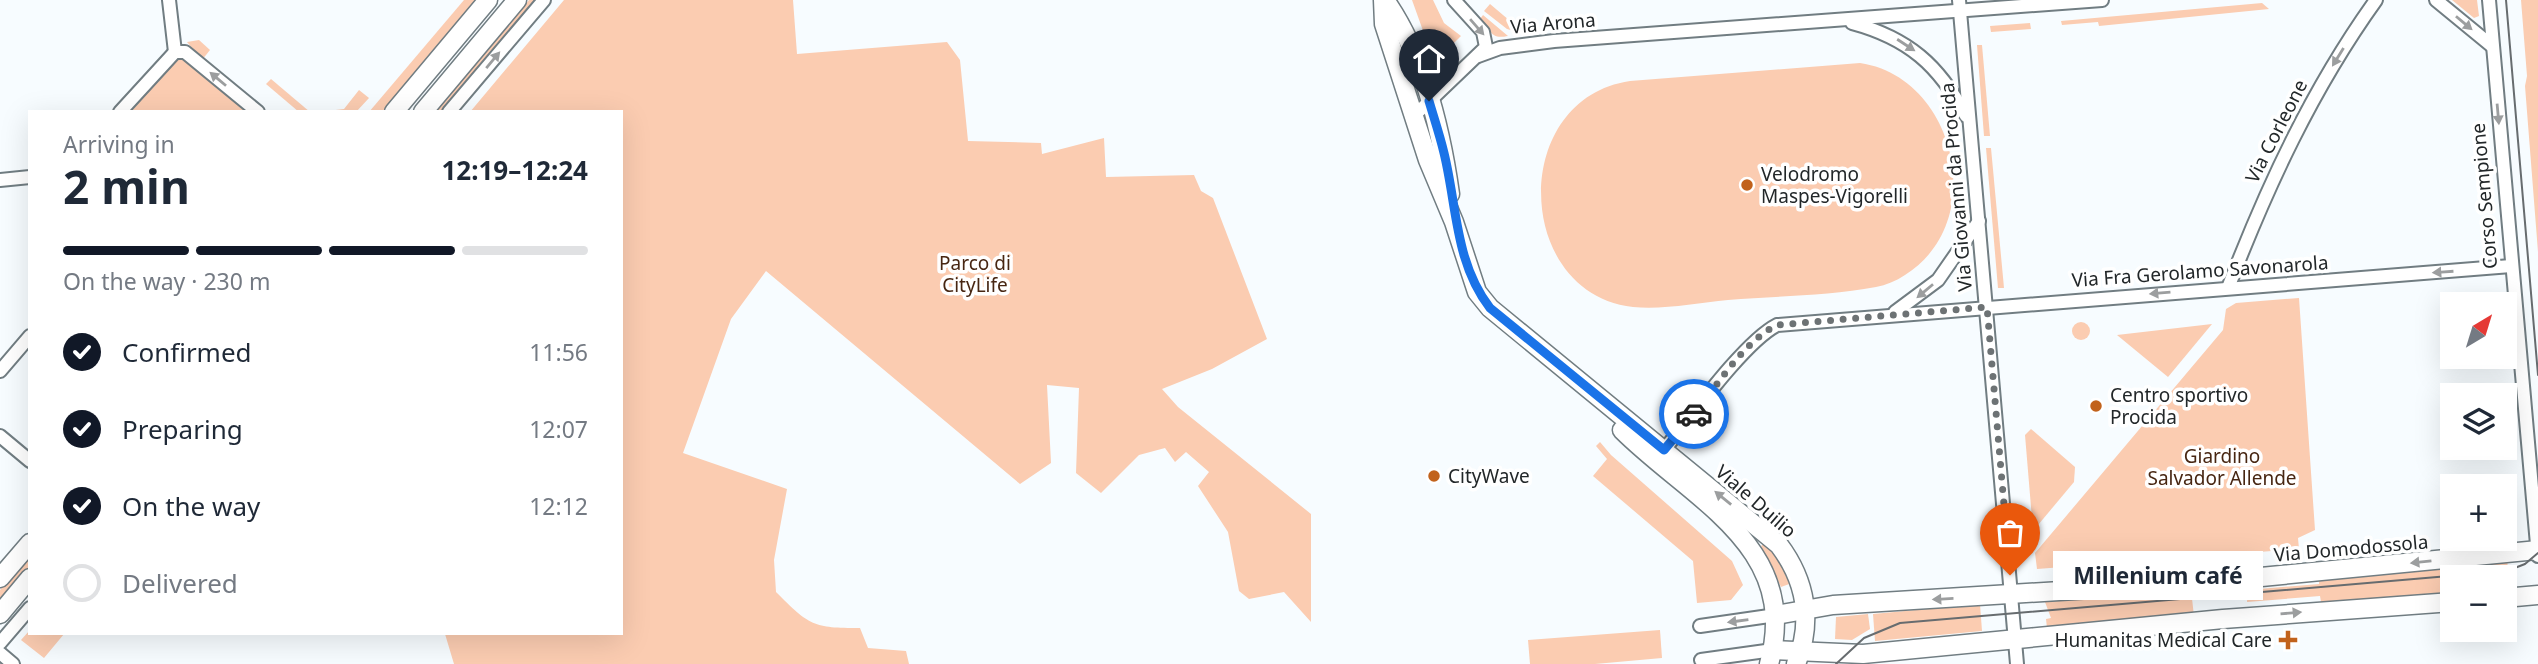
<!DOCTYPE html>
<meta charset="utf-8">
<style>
body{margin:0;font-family:"Noto Sans",sans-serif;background:#f2f2f3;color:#1f2937;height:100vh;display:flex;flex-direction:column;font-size:26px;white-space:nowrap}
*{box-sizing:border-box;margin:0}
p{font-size:23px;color:#747a83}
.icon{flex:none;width:38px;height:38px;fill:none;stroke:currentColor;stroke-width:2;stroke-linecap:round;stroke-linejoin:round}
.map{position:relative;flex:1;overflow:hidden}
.panel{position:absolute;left:28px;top:110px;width:595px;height:525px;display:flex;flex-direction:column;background:#fff;border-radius:0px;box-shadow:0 7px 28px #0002}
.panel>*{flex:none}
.needle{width:46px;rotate:38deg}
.controls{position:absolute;left:2440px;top:292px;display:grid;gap:14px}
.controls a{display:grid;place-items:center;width:77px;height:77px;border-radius:0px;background:#fff;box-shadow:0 7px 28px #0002;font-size:35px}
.pin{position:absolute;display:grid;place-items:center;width:60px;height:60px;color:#fff;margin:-72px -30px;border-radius:50% 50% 50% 0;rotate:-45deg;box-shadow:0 0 7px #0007}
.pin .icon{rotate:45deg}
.courier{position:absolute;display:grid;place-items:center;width:70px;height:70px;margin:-35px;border:5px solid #1a73e8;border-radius:50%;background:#fff;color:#222;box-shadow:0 2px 9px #0007}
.bubble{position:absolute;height:49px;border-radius:0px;background:#fff;box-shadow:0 7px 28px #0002;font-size:23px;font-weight:700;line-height:49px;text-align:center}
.head em{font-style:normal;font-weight:700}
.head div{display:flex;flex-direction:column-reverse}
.head{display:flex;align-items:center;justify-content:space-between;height:119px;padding:0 35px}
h1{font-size:46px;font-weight:700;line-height:52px}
.bar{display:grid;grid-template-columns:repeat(4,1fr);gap:10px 7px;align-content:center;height:84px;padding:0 35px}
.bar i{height:9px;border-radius:5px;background:#e0e1e3}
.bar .current{background:#111827}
.bar p{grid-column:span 4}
ol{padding:0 35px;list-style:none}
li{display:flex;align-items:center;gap:21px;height:77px}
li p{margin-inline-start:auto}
li .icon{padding:7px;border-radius:50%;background:#111827;color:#fff;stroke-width:4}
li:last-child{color:#747a83}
li i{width:38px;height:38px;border:4px solid #e0e1e3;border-radius:50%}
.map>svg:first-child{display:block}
.green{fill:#fbccb1}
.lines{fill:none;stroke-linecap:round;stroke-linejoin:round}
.street-casing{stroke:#717d82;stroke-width:16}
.secondary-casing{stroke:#717d82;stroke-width:21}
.street{stroke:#fff;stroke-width:12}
.secondary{stroke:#fff;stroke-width:18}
.tram{stroke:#676c6f;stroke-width:2}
.oneway{fill:#9c9e9f}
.done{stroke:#6d7274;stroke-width:7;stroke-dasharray:0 12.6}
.route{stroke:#1a73e8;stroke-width:9}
.poi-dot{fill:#c1621c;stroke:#fff;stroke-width:2.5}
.labels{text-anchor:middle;stroke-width:7;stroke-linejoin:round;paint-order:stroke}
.street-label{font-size:19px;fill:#222729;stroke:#fff}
.poi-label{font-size:19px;fill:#222729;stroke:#fff;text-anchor:start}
.park-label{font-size:19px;fill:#472612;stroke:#fff}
</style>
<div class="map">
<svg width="2538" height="664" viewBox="0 0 2538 664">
<rect width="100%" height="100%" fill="#f7fcff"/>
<!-- green -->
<g class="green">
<polygon points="464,0 477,0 382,112 369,112"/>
<polygon points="529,0 537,0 442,112 434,112"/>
<path d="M564,0H793L797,54L947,42L960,60L968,141L1041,143L1042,154L1104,138L1106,177L1194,175L1201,191L1213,198L1267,339L1212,369L1162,389L1178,407L1311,514V622L1284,592L1249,599L1239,591L1228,532L1198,486L1209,472L1186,452L1175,462L1165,448L1139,455L1101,493L1076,473L1079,388L1047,385L1051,463L1020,484L766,271L731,319L683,453L787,489L774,560L776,592C810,626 813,628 860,628L868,648L906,651L909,664H454L445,634H621V112H470Z"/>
<polygon points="1412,0 1433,0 1444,23 1461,36 1439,58 1431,53"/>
<polygon points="2452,0 2477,0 2479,16 2474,18"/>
<polygon points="2521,0 2538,0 2538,252 2525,86 2527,76"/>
<polygon points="2262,3 2269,9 2099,26 2098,22 2062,25 2061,21"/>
<polygon points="1490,4 1516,26 1524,26 1525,34 1507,29 1484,11"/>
<path d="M1483,15L1508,36C1489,40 1492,29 1480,19Z"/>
<polygon points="2030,23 2031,29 1991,32 1990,26"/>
<polygon points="199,40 210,50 202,60 187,42"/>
<polygon points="1977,45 1982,45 1990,136 1984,136"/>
<polygon points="184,59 246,112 131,112 173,60"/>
<path d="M1860,63C1956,77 1990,222 1905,275C1896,281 1886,285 1876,287C1828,296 1776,296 1728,300C1697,303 1663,310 1633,307C1514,294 1508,99 1630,81Z"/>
<polygon points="271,79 310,112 299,112 266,84"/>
<polygon points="359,90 369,98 356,112 319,112 344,109"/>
<polygon points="1986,148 1991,148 2004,288 1998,288"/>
<polygon points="2299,298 2315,530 2298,538 2299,549 2037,569 2035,553 2223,330 2226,309 2236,303"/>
<circle cx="2081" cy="331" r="9"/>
<polygon points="2212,324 2168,377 2117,335"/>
<polygon points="2031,429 2075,467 2074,482 2033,531 2025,435"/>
<polygon points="1600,442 1611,455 1732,561 1743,585 1731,600 1697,603 1693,561 1593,476 1607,459 1596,446"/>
<polygon points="1765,543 1778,556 1792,583 1781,587 1761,546"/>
<polygon points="30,555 30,566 0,601 0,590"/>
<polygon points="2507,559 2508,569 2500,570 2500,577 2452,578 2452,593 2321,602 2320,596 2247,602 2248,590 2319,584 2319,576"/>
<polygon points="2191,590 2194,616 2047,628 2046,619 2051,618 2045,602"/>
<polygon points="1980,604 1982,631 1875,641 1873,614"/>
<polygon points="1868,614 1870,629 1852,640 1835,639 1836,617"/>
<polygon points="30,630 30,634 64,634 44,658 21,640"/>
<polygon points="1660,630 1662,658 1595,664 1530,664 1528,640"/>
</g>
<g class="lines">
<!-- street casing -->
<g class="street-casing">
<g id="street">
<polyline points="169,0 175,52"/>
<polyline points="1959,0 2017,664"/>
<polyline points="2436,0 2492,46"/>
<polyline points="2489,0 2538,556"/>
<path d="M1852,23C1908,38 1939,65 1966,116"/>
<polyline points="1478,56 1500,48 1554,41 2102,0"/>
<polyline points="120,112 175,52 185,52 258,112"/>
<polyline points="449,112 544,0"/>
<polyline points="1415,115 1486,47 1483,32 1454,0"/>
<polyline points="0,180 30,177"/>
<path d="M2228,288C2267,187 2312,89 2376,0"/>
<polyline points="1895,312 1938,280 1979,221"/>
<polyline points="0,371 30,336"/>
<polyline points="0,436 30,461"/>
<path d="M1664,450C1690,418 1744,342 1777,325L2511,266"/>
<polyline points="1700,626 1776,615"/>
<polyline points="0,643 30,608"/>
<polyline points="0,653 13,664"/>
<polyline points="1701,660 1773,650"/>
</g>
</g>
<!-- secondary casing -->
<g class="secondary-casing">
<g id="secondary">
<path d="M1383,0L1384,24L1428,160L1454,222L1477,292L1490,308L1779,545C1806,581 1813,622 1796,664"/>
<path d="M1385,0C1423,54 1441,130 1450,194"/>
<polyline points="394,112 488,0"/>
<polyline points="423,112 517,0"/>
<path d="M1622,430C1692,500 1802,546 1769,664"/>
<polyline points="0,578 30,543"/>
<polyline points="2504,598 2538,595"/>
<polyline points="0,614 30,578"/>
<polyline points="1776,615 1833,605 2220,581 2538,550"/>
<polyline points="1773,650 1863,654 2223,619 2452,602"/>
</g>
</g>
<!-- street -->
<use href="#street" class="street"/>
<!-- secondary -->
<use href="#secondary" class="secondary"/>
<!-- tram -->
<g class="tram">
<polyline points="2506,0 2538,375"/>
<polyline points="1836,664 1864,638 1900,623 2507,571 2525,564 2538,553"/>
</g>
</g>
<!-- one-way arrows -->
<defs><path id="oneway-solid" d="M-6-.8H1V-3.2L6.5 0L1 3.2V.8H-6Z" transform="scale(1.75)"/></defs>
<g class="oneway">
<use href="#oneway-solid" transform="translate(2464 23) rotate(40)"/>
<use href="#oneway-solid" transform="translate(1477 27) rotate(49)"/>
<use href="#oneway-solid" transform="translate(1906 45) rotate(33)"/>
<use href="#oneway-solid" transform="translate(2338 57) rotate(122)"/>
<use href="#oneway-solid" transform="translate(493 60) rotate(-50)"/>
<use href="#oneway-solid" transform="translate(218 79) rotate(-140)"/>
<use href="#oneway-solid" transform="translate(2498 114) rotate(85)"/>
<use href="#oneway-solid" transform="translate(2443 272) rotate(176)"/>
<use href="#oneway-solid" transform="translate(1925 291) rotate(140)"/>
<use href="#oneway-solid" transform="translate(2160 293) rotate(175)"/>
<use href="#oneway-solid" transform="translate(1723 498) rotate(-141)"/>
<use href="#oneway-solid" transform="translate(2421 562) rotate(174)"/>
<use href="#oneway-solid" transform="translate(1943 599) rotate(177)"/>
<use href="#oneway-solid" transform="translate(2291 613) rotate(-5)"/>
<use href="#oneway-solid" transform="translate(1738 621) rotate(172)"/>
</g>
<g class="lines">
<!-- done -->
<path class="done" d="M1694,414C1718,385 1743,342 1777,325L1987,307L2010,575"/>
<!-- route -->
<path class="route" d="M1429,101C1434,118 1440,136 1444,153C1457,206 1455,263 1490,308L1664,450L1694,414"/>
</g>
<!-- markers -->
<g class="poi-dot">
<circle cx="1747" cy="185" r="7"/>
<circle cx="2096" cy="406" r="7"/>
<circle cx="1434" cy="476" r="7"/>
<path d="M2284.5 629.5h7v7h7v7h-7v7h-7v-7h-7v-7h7z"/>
</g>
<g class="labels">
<!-- street labels -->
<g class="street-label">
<text transform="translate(1553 23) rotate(-5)" y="7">Via Arona</text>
<text transform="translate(2276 131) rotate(-63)" y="7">Via Corleone</text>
<text transform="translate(1956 187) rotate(-95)" y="7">Via Giovanni da Procida</text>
<text transform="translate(2484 196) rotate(-95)" y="7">Corso Sempione</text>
<text transform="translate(2200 271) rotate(-4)" y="7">Via Fra Gerolamo Savonarola</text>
<text transform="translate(1756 501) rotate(41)" y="7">Viale Duilio</text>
<text transform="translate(2351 548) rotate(-5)" y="7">Via Domodossola</text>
</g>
<!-- poi labels -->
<g class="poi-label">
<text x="1761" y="181">Velodromo<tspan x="1761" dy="22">Maspes-Vigorelli</tspan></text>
<text x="2110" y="402">Centro sportivo<tspan x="2110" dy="22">Procida</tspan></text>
<text x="1448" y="483">CityWave</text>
<text x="2272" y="647" text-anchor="end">Humanitas Medical Care</text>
</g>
<!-- park labels -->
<g class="park-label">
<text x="975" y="270">Parco di<tspan x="975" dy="22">CityLife</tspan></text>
<text x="2222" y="463">Giardino<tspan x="2222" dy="22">Salvador Allende</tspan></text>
</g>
</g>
</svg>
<div class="controls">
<a><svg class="needle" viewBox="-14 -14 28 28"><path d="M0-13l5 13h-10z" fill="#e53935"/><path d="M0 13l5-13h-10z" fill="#747a83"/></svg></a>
<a><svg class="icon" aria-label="layers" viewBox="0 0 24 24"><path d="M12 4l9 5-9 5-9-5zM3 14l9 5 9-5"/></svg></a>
<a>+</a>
<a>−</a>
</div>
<div class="pin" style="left:2010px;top:575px;background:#ea580c"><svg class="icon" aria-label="bag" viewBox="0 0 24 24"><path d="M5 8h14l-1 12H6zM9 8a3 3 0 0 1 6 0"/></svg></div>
<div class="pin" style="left:1429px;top:101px;background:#1f2937"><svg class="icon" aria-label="home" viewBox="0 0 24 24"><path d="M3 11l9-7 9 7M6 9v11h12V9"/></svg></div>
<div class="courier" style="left:1694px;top:414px"><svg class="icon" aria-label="car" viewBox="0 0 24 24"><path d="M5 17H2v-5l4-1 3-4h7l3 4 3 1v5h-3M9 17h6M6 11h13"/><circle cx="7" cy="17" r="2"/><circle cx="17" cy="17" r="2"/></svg></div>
<div class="bubble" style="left:2053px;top:551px;width:210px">Millenium café</div>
<section class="panel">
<div class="head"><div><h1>2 min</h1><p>Arriving in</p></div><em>12:19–12:24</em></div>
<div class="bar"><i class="current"></i><i class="current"></i><i class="current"></i><i></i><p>On the way · 230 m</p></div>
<ol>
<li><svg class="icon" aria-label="check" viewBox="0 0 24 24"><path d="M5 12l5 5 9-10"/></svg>Confirmed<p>11:56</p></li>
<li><svg class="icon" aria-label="check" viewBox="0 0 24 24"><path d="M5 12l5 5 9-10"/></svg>Preparing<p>12:07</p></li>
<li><svg class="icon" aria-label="check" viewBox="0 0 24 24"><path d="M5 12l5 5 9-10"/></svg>On the way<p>12:12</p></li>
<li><i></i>Delivered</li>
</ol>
</section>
</div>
